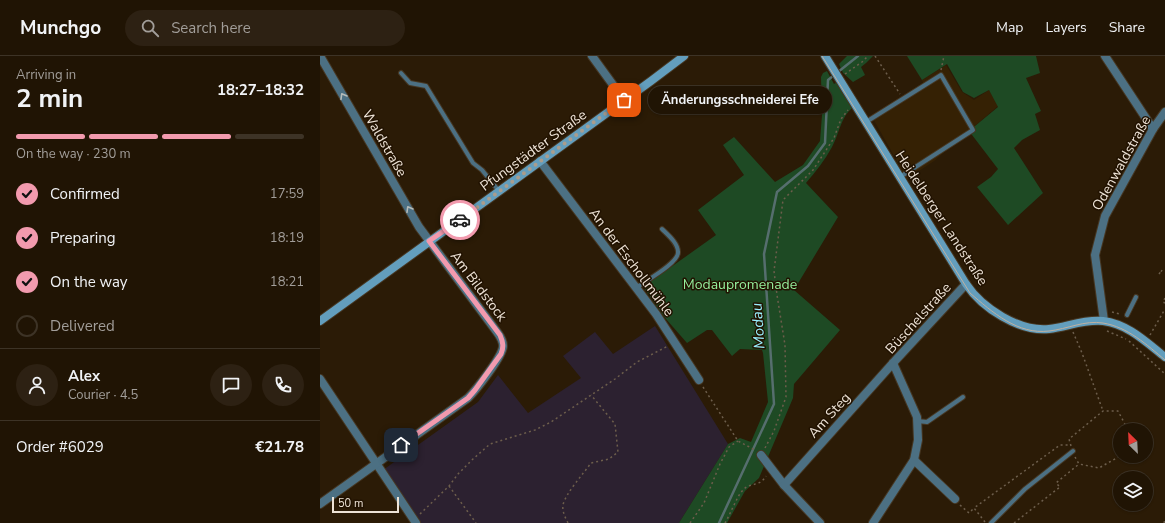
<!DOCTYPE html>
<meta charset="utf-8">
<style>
body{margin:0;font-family:"Nunito Sans",sans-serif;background:#2d2113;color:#f1f3f6;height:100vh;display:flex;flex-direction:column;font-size:15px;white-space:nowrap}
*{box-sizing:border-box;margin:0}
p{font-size:13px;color:#a29e9a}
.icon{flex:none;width:22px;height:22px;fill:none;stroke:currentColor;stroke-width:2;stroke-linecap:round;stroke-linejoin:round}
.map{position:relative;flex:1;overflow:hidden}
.details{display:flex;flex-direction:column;background:#201404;width:320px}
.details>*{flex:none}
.needle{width:26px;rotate:336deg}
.buttons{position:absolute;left:793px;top:367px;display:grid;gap:8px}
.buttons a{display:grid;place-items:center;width:40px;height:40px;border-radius:50%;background:#201404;box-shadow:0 1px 3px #0004,0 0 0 1px #3d3326;font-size:20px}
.scale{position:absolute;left:12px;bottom:10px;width:67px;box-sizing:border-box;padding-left:4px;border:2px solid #eee3d6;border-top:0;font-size:11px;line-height:14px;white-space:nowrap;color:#eee3d6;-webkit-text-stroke:3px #211200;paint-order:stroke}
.pin{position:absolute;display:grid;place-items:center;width:34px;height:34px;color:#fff;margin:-17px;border-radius:8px;box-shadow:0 2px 6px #0006}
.courier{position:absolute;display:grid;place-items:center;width:40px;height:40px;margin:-20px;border:3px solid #f29aae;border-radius:50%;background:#fff;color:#222;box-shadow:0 1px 5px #0007}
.bubble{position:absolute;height:28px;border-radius:14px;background:#201404;box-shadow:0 1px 3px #0004,0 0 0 1px #3d3326;font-size:13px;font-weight:700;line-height:28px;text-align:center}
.headline em{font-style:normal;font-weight:700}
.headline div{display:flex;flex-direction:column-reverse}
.headline{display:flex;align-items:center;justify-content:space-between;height:68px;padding:0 16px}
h1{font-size:26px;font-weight:700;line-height:30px}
.bar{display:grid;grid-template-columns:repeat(4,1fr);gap:6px 4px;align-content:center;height:48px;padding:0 16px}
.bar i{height:5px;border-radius:3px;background:#3d3326}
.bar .active{background:#f29aae}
.bar p{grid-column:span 4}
.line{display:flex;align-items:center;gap:10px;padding:0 16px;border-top:1px solid #3d3326}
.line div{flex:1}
.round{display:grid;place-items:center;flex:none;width:42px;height:42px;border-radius:21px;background:#2d2113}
ol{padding:0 16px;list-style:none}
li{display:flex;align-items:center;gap:12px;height:44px}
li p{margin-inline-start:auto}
li .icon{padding:4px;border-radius:50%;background:#f29aae;color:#111;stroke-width:4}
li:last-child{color:#a29e9a}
li i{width:22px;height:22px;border:2px solid #3d3326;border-radius:50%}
header{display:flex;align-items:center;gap:24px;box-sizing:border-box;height:56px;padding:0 20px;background:#201404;border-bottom:1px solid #3d3326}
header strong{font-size:19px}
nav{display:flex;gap:22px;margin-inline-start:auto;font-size:14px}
.search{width:280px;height:36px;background:#2d2113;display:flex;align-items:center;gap:10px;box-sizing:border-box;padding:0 14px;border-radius:22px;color:#a29e9a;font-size:15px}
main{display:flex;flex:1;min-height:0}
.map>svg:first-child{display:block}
.built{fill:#352104}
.education{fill:#2c2130}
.green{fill:#1e4a24}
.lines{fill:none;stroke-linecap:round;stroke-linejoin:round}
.stream{stroke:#566e6e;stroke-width:2.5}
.lane-casing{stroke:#463723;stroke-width:6}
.street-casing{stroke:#463723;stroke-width:10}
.secondary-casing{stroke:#463723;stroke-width:10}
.path{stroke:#6d5e4c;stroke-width:1.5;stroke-dasharray:2 3;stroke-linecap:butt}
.lane{stroke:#4c7083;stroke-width:4}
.street{stroke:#4c7083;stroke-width:8}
.secondary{stroke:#639ebd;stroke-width:8}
.tram{stroke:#beb1a2;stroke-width:1}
.oneway{stroke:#b5bbb9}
.done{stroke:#aa9d8d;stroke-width:4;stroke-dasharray:0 7.2}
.route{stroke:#f29aae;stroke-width:5}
.labels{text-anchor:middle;stroke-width:3;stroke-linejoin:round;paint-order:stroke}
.street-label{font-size:14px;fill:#eee3d6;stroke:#211200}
.park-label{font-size:14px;fill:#95f09d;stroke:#211200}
.water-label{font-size:15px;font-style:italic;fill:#99f0fe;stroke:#211200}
</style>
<header>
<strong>Munchgo</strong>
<div class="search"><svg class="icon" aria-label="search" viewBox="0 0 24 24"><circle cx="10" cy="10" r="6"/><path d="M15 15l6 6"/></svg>Search here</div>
<nav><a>Map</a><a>Layers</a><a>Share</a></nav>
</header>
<main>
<section class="details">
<div class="headline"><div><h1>2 min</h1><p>Arriving in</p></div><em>18:27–18:32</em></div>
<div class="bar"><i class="active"></i><i class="active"></i><i class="active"></i><i></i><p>On the way · 230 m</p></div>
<ol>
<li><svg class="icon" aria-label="check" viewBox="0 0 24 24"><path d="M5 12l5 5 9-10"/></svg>Confirmed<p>17:59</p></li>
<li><svg class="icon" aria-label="check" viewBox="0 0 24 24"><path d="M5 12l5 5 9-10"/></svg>Preparing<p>18:19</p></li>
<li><svg class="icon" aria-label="check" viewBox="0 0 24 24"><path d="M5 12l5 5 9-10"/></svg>On the way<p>18:21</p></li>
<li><i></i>Delivered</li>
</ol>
<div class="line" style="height:72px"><a class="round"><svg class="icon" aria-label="person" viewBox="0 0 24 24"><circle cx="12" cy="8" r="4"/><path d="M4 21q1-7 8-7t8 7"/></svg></a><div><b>Alex</b><p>Courier · 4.5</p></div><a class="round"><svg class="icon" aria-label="chat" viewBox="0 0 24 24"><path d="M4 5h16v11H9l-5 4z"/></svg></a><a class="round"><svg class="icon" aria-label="phone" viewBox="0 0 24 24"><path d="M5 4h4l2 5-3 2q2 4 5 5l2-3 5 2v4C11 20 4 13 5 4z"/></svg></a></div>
<div class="line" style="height:52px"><div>Order #6029</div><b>€21.78</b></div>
</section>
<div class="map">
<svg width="845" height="467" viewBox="0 0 845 467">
<rect width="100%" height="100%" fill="#2b1b06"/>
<!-- built -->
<polygon class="built" points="626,9 642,36 654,44 669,34 678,50 614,105 587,123 551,59 603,27 602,24"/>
<!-- education -->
<polygon class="education" points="335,270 408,388 359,467 100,467 63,414 158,346 178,319 208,357 261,322 243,300 275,276 293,298"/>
<!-- green -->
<g class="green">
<polygon points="527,0 553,0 546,7 541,11 545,19 533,26 523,17 519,8"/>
<polygon points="587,0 716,0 720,17 706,22 721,55 715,58 720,74 702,84 694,92 723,137 688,169 657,131 671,121 678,113 649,75 678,51 669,34 654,42 643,36 627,8 602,24"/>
<path d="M507,15L514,28L517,26L532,52C521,61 519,78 512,91C505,104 496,115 486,127L518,161L474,234L520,274L474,328L473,342L439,422L425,435L407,467H359L408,388L420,382L431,386L448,346L443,297L442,294L420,293L412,300L392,274H387L367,287L346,263L323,231L396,179L378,154L424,119L403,89L414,81L455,126L483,109L500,85L502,59L501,21L503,17Z"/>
</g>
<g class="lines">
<!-- stream -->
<polyline class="stream" points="399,467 454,348 444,198 457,136 488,110 505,87 508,24 538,0"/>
<!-- lane casing -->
<g class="lane-casing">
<g id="lane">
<polyline points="81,17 90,27 106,30 153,107 162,114 179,135"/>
<polyline points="546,66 621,19 653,74 580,121"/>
<path d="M316,232C325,225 359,207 358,196C358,187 348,179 342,173"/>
<polyline points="807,259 816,241"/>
<polyline points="597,365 607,366 643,341"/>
<polyline points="671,467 705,433 753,395"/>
</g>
</g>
<!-- street casing -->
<g class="street-casing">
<g id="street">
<polyline points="272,0 304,44"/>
<polyline points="785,0 833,73"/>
<polyline points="220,105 336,258 379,324"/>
<polyline points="784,265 775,199 785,160 833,73 845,56"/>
<polyline points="0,323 96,467"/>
<polyline points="441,399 464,429 500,467"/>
<polyline points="594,404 635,443"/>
<polyline points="464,429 573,307 646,228"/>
<path d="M0,448L148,342C156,334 183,300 183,290C183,285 180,280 177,276L99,171L0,0"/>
<polyline points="553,467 594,404 598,384 597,361 573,307"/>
</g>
</g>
<!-- secondary casing -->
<g class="secondary-casing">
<g id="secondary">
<path d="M505,0L646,228C662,252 699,276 729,273C747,271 764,263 783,265C808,268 826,286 845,301"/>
<polyline points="0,265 331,25 364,0"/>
</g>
</g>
<!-- path -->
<g class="path">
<polyline points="555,0 580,38"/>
<polyline points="621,14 624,0"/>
<polyline points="525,18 542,6 548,0"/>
<polyline points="839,218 842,214 840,218"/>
<polyline points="845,242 843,246 845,247"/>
<polyline points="792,256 800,258"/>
<polyline points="787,275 806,283"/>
<polyline points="753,276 762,297 783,355"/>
<polyline points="830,279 845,253"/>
<polyline points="809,285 845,318"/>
<polyline points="383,331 418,385 435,394"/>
<polyline points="751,390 749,383 783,355 798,355 808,374"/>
<polyline points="445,392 454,375 466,341 465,289 457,239 454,215 463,144 493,114 514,82 521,63 528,54"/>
<polyline points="755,401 759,408 779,412 800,400"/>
<polyline points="129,430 156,467"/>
<polyline points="640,449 649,457 654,452"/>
<polyline points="100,458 129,430 138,418 153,403 170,388 215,374 231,366 295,323 317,306 348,290"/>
<polyline points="665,466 654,452 740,389 749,389"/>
<path d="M248,467C245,461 242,455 243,449C245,438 264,417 271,407L289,403L298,396L295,368L271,339"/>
<polyline points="370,467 384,447 400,408 409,391 418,385"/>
<path d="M405,467C410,459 417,440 423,434C430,426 440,431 446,420"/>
<polyline points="694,467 740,431 736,427 759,408"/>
<polyline points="844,467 845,463"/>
</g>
<!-- lane -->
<use href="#lane" class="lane"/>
<!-- street -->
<use href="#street" class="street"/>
<!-- secondary -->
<use href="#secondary" class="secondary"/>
<!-- tram -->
<path class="tram" d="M502,0L650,237C672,256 698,279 729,275C747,273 765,264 783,267C808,271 827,289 845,304"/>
</g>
<!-- one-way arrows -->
<defs><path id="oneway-chevron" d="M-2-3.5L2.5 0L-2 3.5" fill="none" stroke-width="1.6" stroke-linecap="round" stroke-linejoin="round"/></defs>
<g class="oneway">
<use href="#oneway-chevron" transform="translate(23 40) rotate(-120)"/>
<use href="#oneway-chevron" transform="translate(89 153) rotate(-120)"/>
</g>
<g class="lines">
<!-- done -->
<polyline class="done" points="140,164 304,44"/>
<!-- route -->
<path class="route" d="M81,389L148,342L155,334L181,298C184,291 183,286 180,279L109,185L140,164"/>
</g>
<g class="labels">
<!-- street labels -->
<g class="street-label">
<text transform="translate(65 87) rotate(60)" y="5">Waldstraße</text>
<text transform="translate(213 94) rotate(-36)" y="5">Pfungstädter Straße</text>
<text transform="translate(801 107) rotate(-61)" y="5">Odenwaldstraße</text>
<text transform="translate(622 162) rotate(57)" y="5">Heidelberger Landstraße</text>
<text transform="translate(312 206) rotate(53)" y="5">An der Eschollmühle</text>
<text transform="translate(159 230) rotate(53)" y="5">Am Bildstock</text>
<text transform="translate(598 262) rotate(-48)" y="5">Büschelstraße</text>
<text transform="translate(509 359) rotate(-48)" y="5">Am Steg</text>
</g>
<!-- park labels -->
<g class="park-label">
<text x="420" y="233">Modaupromenade</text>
</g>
<!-- water labels -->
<g class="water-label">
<text transform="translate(438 270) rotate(-94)" y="5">Modau</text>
</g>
</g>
</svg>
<div class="buttons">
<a><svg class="needle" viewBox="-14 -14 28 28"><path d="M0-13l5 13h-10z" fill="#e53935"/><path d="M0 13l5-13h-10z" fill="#a29e9a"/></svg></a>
<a><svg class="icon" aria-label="layers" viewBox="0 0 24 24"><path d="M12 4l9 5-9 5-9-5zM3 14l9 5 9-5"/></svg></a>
</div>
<div class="scale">50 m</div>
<div class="pin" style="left:304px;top:44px;background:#ea580c"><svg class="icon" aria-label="bag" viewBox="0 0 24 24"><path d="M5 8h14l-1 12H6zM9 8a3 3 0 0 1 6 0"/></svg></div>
<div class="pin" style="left:81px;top:389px;background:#1f2937"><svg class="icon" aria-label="home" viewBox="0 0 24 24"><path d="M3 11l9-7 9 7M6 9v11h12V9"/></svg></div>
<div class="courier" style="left:140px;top:164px"><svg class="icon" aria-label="car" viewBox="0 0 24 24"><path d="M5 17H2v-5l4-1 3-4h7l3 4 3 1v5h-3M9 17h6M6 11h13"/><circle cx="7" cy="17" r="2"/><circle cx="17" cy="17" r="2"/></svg></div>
<div class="bubble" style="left:328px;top:30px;width:184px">Änderungsschneiderei Efe</div>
</div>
</main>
